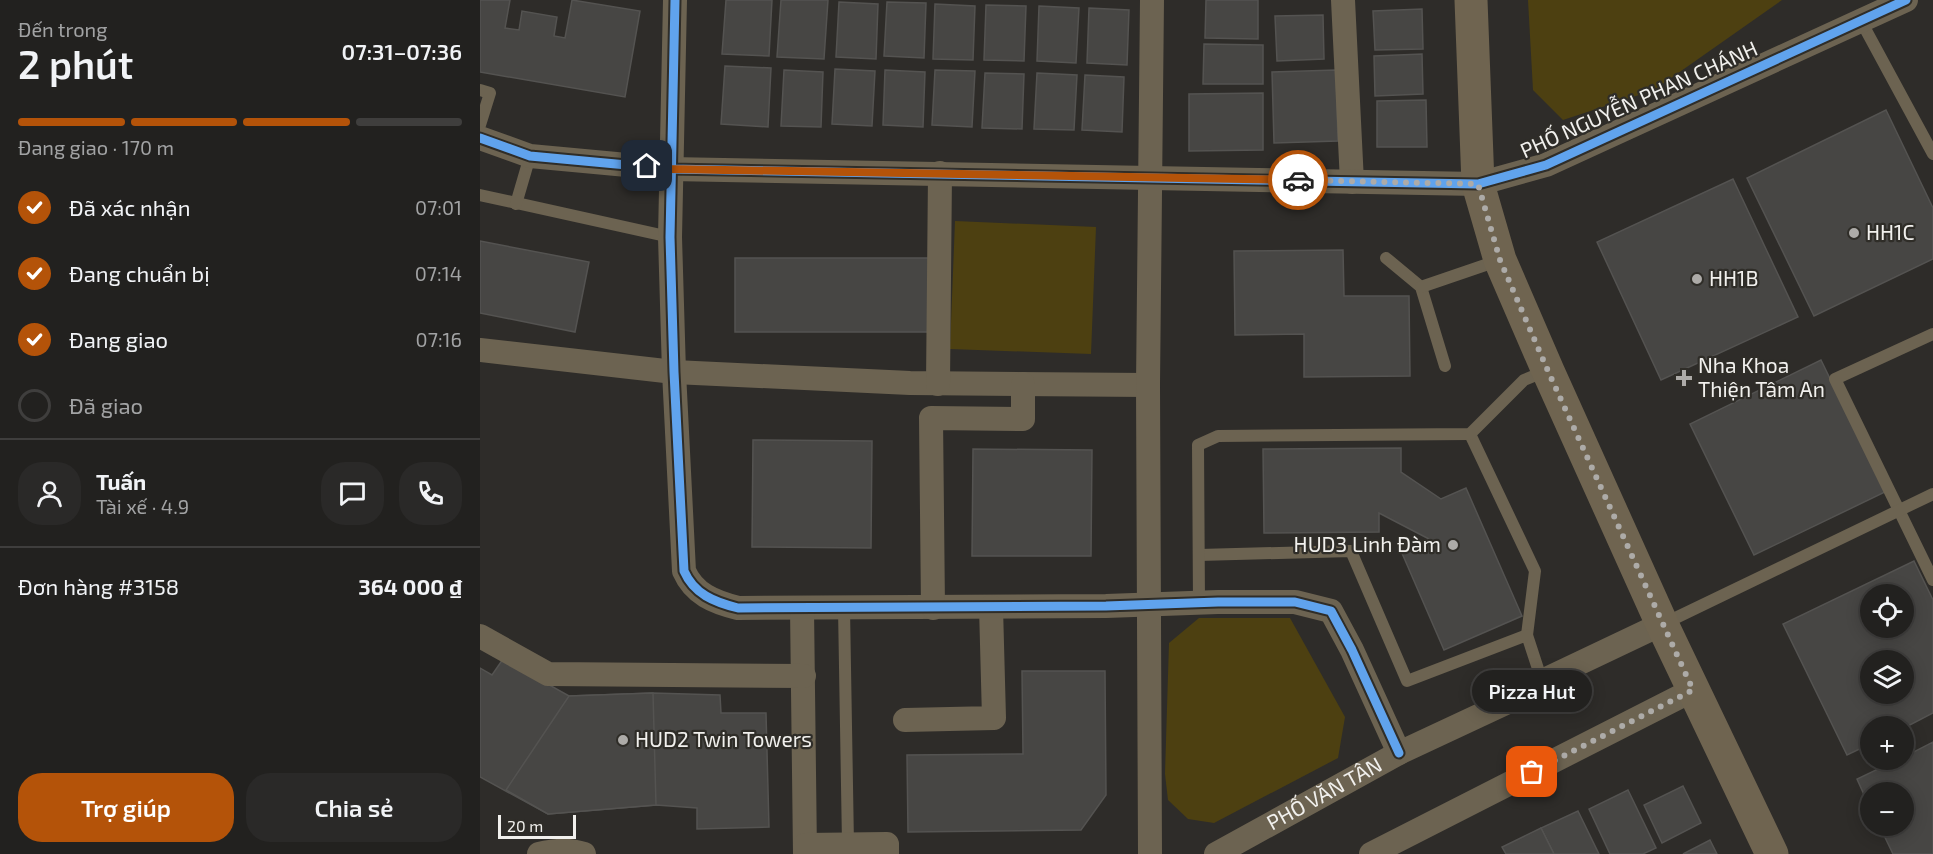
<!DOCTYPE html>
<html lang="vi">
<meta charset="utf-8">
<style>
body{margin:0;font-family:"Exo 2",sans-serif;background:#2a2928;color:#f1f3f6;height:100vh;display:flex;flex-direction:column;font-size:22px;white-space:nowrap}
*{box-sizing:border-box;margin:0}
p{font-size:20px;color:#a2a3a4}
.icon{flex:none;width:33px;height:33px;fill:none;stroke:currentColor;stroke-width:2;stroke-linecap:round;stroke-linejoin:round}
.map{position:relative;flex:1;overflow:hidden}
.sheet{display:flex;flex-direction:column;background:#22211f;width:480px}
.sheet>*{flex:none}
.tools{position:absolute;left:1380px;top:584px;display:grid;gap:12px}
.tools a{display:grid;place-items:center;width:54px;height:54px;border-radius:50%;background:#22211f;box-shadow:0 3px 15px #0003,0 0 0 2px #3f3e3d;font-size:30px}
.scale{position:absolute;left:18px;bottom:15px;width:78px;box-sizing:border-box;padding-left:6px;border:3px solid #f1f0ed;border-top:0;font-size:16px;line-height:21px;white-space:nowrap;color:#f1f0ed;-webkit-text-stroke:4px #2f2d28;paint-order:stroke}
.pin{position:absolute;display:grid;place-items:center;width:51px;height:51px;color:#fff;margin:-26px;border-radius:12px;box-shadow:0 3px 9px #0006}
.courier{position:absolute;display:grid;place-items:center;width:60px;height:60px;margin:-30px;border:4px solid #b45309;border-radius:50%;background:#fff;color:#222;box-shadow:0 2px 8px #0007}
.bubble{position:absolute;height:42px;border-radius:21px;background:#22211f;box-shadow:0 3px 15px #0003,0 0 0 2px #3f3e3d;font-size:20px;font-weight:600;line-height:42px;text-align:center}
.headline em{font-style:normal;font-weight:600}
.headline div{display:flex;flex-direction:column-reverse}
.headline{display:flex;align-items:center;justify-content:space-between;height:102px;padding:0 18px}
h1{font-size:39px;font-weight:600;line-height:45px}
.bar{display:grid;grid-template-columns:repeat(4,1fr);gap:9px 6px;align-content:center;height:72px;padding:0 18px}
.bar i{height:8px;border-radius:4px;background:#3f3e3d}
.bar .selected{background:#b45309}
.bar p{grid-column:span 4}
.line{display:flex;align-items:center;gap:15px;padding:0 18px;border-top:2px solid #3f3e3d}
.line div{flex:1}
.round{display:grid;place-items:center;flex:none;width:63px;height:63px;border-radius:24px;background:#2a2928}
ol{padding:0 18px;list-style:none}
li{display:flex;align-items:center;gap:18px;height:66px}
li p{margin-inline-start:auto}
li .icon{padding:6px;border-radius:50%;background:#b45309;color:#fff;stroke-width:4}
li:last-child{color:#a2a3a4}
li i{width:33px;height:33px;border:3px solid #3f3e3d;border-radius:50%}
.cta{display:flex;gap:12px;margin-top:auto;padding:12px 18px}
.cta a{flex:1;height:69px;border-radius:24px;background:#b45309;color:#fff;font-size:24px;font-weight:600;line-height:69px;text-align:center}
.cta a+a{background:#2a2928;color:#f1f3f6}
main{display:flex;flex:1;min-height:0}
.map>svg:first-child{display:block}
.green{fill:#4d4011}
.building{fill:#474644;stroke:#545351;stroke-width:1.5;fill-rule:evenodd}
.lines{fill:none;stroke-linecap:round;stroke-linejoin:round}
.lane{stroke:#6c6351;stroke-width:12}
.street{stroke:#6c6351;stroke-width:24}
.secondary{stroke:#6f6450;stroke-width:33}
.cycleway-casing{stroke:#2f2d28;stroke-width:13}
.cycleway{stroke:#60a3ed;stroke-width:9}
.done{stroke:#adaba8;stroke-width:6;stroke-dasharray:0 10.8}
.route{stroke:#b45309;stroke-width:8}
.poi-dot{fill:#adaba8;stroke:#2f2d28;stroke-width:2}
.labels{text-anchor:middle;stroke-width:4.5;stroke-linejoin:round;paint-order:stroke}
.street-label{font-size:21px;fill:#f1f0ed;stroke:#2f2d28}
.poi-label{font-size:21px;fill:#f1f0ed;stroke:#2f2d28;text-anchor:start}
</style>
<main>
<section class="sheet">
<div class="headline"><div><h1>2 phút</h1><p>Đến trong</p></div><em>07:31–07:36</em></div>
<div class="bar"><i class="selected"></i><i class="selected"></i><i class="selected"></i><i></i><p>Đang giao · 170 m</p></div>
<ol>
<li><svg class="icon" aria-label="check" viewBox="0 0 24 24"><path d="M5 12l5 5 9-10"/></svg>Đã xác nhận<p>07:01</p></li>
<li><svg class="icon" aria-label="check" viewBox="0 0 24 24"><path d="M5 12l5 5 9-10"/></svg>Đang chuẩn bị<p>07:14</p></li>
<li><svg class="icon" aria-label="check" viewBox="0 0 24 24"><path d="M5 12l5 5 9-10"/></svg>Đang giao<p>07:16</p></li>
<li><i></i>Đã giao</li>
</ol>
<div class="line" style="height:108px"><a class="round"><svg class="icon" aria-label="person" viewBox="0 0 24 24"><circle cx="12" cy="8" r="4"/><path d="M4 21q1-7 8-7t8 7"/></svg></a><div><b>Tuấn</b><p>Tài xế · 4.9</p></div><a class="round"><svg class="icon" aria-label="chat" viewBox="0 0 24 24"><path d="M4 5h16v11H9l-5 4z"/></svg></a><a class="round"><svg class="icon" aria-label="phone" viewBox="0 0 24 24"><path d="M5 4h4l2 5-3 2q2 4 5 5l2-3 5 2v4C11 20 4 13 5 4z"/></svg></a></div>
<div class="line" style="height:78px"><div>Đơn hàng #3158</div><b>364 000 ₫</b></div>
<div class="cta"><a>Trợ giúp</a><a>Chia sẻ</a></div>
</section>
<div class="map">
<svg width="1453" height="854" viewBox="0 0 1453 854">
<rect width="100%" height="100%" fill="#2e2c29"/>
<!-- green -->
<g class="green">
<polygon points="1048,0 1302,0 1174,90 1083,120 1053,90"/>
<polygon points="475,221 616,227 611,354 470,349"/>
<polygon points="719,618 810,618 865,717 858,758 734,823 708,819 688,800 685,774 689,643"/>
</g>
<!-- building -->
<g class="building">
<polygon points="0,0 30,0 25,28 39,30 42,11 77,17 74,36 85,38 92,0 160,11 145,97 0,72"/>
<polygon points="246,0 292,0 289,56 242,54"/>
<polygon points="301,0 348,0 344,59 297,57"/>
<polygon points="726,0 778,0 778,39 725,38"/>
<polygon points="359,2 398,4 396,59 356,57"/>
<polygon points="407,2 446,3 444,58 404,56"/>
<polygon points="455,4 495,6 493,60 453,59"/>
<polygon points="506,5 546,6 544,61 504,60"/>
<polygon points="559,6 599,8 596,63 557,61"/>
<polygon points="609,8 649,10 647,65 607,63"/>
<polygon points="942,9 943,49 895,50 893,11"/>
<polygon points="843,15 844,59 797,61 795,16"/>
<polygon points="724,44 783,45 783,84 723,84"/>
<polygon points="942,54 943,94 895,96 894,56"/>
<polygon points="245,66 291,68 288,127 241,124"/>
<polygon points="355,69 395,71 392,126 352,124"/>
<polygon points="304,70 343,72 341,127 301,126"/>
<polygon points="405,70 445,72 443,127 403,125"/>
<polygon points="455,70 495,71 492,127 452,125"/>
<polygon points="856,70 858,141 794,143 792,72"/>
<polygon points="505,73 544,74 542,129 502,128"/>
<polygon points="557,73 597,75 594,130 554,129"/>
<polygon points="605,75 644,77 642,132 602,130"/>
<polygon points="783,93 783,150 709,151 709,94"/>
<polygon points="946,100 947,147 897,147 897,101"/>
<polygon points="1406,110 1453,208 1453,259 1334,316 1267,178"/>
<polygon points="1253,179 1318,317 1181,380 1117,242"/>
<polygon points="0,241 109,262 95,332 0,313"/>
<polygon points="863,250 864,296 929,296 930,376 824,377 824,334 755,335 754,251"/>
<polygon points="255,258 452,258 451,332 255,332"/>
<polygon points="1341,360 1405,492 1274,555 1210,424"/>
<polygon points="273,440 392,441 391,548 272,547"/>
<polygon points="921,448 921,472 961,499 986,488 1042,616 964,650 921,551 949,539 899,513 899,532 784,533 783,449"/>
<polygon points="493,449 612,450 611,556 492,556"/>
<path d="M1434,561L1453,600V713L1424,728V726H1390V744L1367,755L1303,624ZM1390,594H1424V627H1390ZM1390,660H1424V693H1390Z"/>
<polygon points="23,659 89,696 173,693 240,695 241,713 286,713 289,827 217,829 217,808 176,805 68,814 0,777 0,668 12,675"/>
<polygon points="542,671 625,671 626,795 601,830 428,832 427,755 543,754"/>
<polygon points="173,693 176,805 68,814 26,790 89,696"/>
<polygon points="1453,742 1453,854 1413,854 1399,825 1424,825 1424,792 1390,792 1390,808 1377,779 1419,759 1424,759 1424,757"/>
<polygon points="1203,786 1221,823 1182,843 1164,805"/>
<polygon points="1148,790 1176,848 1163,854 1130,854 1109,809"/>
<polygon points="1098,811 1119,854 1074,854 1061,828"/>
<polygon points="1061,828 1074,854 1026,854 1022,847"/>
<polygon points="1230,840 1237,854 1203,854"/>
</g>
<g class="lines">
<!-- lane -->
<g class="lane">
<polyline points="1381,21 1453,154"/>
<polyline points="0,90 10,93 0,125"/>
<polyline points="0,195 190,237"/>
<polyline points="36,204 50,156"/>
<polyline points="906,258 941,287 965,366"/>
<polyline points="941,287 1020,260"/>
<polyline points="1453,334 1355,379 1453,580"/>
<polyline points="990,434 1055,571 1047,635"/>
<polyline points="719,555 871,551 927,681 1047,635 1062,681"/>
<polyline points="719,603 718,445 738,436 990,434 1044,380 1066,371"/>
<polyline points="364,608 368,844"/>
<polyline points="1183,624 1453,494"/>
</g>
<!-- street -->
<g class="street">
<path d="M195,0L190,237L194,372L204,571C214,594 234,602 258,608L626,606L738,602H815L851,611L872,650L919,753"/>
<polyline points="863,0 872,182"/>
<polyline points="0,138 50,156 190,169 998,184 1066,165 1426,0"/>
<polyline points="0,350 194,372 430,383 668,385"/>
<polyline points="458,384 460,173"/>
<polyline points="322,608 325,854"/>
<polyline points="453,608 451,418 543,419 543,384"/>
<polyline points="0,636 68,674 324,676"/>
<polyline points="425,720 514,718 511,607"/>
<polyline points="325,845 407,844 407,854"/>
<path d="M59,854C75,850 89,849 104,854"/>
<polyline points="670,854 668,385 672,0"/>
<path id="s1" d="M736,854L919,753L1026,703L1062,681L1182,624"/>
<polyline points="891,854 1213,690"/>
</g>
<!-- secondary -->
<polyline class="secondary" points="991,0 998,184 1020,260 1068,371 1182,624 1292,854"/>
<!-- cycleway casing -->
<g class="cycleway-casing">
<g id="cycleway">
<path d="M195,0L190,237L194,372L204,571C214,594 234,602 258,608L626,606L738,602H815L851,611L872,650L919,753"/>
<polyline points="0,138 50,156 190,169 998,184 1066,165 1426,0"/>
</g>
</g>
<!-- cycleway -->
<use href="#cycleway" class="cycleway"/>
</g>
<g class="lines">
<!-- done -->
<polyline class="done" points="818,180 998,184 1020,260 1068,371 1213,690 1052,772"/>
<!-- route -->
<polyline class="route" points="167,166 190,169 818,180"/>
</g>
<!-- markers -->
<g class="poi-dot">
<circle cx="1374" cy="233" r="6"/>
<circle cx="1217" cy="279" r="6"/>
<path d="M1201 369h6v6h6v6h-6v6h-6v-6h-6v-6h6z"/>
<circle cx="973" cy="545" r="6"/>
<circle cx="143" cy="740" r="6"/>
</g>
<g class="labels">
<!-- street labels -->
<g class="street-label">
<text transform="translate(1159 100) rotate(-24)" y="7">PHỐ NGUYỄN PHAN CHÁNH</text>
<text dy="7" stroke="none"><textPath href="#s1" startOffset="124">PHỐ VĂN TÂN</textPath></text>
</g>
<!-- poi labels -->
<g class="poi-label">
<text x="1386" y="240">HH1C</text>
<text x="1229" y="286">HH1B</text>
<text x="1218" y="373">Nha Khoa<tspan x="1218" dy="24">Thiện Tâm An</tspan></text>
<text x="961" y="552" text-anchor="end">HUD3 Linh Đàm</text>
<text x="155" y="747">HUD2 Twin Towers</text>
</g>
</g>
</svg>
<div class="tools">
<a><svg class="icon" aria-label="locate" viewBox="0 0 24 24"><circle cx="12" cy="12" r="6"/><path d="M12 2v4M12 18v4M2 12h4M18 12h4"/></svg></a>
<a><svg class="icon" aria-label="layers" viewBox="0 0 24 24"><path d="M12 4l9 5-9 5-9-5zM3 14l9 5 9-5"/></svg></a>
<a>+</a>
<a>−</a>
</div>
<div class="scale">20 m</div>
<div class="pin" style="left:1052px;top:772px;background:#ea580c"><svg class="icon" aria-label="bag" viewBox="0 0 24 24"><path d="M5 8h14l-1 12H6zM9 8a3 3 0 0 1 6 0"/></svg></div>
<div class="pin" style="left:167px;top:166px;background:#1f2937"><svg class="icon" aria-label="home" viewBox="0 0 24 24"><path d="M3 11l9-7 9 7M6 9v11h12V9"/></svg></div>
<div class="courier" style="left:818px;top:180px"><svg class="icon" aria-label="car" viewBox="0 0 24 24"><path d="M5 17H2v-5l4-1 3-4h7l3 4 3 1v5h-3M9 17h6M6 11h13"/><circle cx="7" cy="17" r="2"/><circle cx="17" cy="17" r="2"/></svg></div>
<div class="bubble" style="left:992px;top:670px;width:120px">Pizza Hut</div>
</div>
</main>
